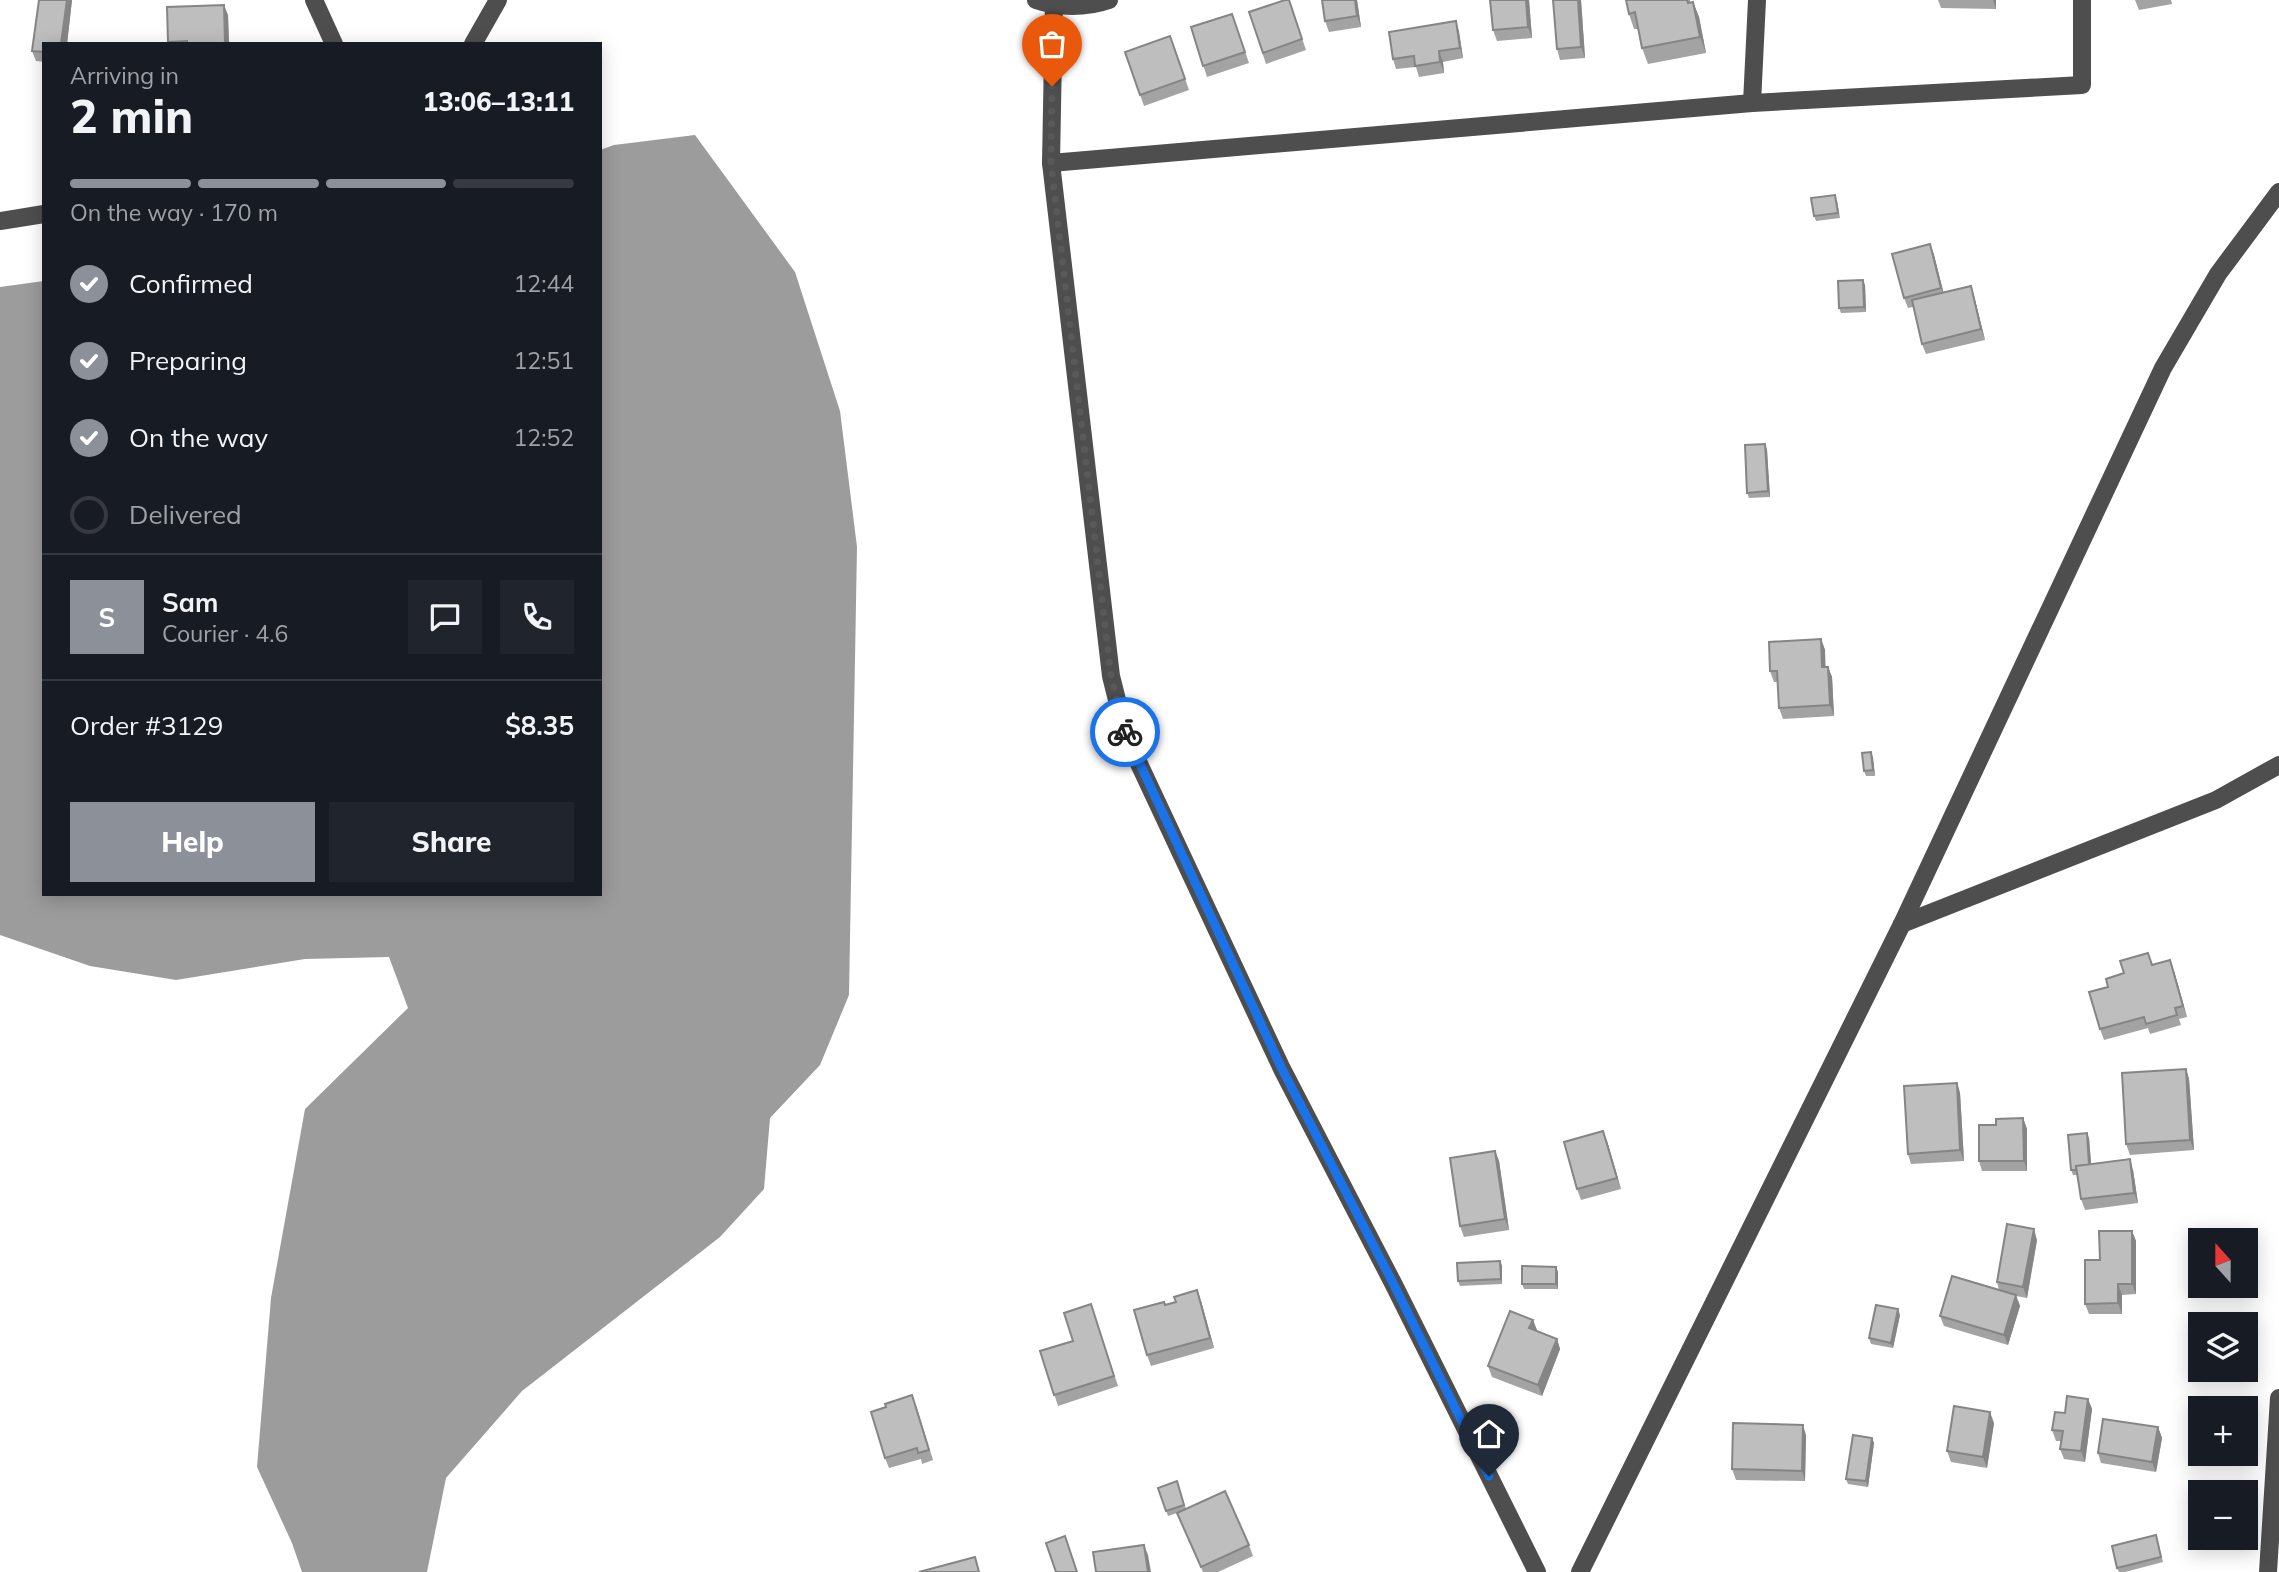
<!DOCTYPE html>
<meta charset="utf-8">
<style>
body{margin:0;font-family:Mulish,sans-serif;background:#20242c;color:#f1f3f6;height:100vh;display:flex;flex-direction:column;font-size:26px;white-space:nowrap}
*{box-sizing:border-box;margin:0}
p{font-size:23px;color:#9ea1a6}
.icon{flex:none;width:38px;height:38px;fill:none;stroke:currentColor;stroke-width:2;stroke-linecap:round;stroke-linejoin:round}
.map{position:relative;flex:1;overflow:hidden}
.details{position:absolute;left:42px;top:42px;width:560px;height:854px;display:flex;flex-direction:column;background:#171b24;border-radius:0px;box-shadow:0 4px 18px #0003}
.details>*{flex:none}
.needle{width:46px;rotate:339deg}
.fabs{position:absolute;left:2188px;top:1228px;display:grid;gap:14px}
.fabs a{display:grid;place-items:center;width:70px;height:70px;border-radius:0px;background:#171b24;box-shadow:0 4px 18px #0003;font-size:35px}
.pin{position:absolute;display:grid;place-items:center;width:60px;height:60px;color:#fff;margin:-72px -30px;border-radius:50% 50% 50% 0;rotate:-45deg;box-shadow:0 0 7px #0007}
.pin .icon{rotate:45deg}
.courier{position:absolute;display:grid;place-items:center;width:70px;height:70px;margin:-35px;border:5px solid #1a73e8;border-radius:50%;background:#fff;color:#222;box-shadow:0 2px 9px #0007}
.headline em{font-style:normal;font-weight:800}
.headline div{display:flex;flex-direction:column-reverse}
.headline{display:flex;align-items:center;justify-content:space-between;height:119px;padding:0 28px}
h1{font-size:46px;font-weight:800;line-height:52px}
.bar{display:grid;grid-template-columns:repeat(4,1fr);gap:10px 7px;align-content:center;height:84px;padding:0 28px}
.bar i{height:9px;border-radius:5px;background:#363941}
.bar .active{background:#8c9099}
.bar p{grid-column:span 4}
.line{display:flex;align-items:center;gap:18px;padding:0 28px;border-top:2px solid #363941}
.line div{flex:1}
.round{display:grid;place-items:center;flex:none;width:74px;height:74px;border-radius:0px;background:#20242c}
ol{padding:0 28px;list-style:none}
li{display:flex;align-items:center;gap:21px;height:77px}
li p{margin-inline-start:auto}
li .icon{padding:7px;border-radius:50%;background:#8c9099;color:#fff;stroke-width:4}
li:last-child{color:#9ea1a6}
li i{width:38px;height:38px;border:4px solid #363941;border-radius:50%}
.button{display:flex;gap:14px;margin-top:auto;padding:14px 28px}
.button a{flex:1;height:80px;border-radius:0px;background:#8c9099;color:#fff;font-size:28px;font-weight:800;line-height:80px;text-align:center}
.button a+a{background:#20242c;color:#f1f3f6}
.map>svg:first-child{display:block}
.water{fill:#9c9c9c}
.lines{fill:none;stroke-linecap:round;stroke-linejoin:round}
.minor{stroke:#4e4e4e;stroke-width:18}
.wall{fill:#a3a3a3}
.shaded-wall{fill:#858585}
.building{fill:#bebebe;stroke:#858585;stroke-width:2}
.done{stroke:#595959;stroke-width:7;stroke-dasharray:0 12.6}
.route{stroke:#1a73e8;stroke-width:9}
</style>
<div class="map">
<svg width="2279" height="1572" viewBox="0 0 2279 1572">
<rect width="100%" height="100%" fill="#fff"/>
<!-- water -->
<polygon class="water" points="695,135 795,272 840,411 857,547 849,995 820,1065 770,1118 764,1189 720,1237 522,1391 446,1478 427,1572 302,1572 292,1543 257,1467 271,1298 305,1109 408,1008 389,957 305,959 176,980 90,966 0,935 0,287 44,281 44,894 600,894 600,150 614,145"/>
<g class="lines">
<!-- minor -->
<g class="minor">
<polyline points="314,0 334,44"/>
<path d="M1036,0C1059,8 1086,8 1109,0"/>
<polyline points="1054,0 1051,163 1111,676 1126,736 1282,1069 1394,1285 1537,1572"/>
<polyline points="473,44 498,0"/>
<polyline points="1752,103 1757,0"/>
<polyline points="1051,163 1752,103 2082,85 2082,0"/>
<polyline points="0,221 44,214"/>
<polyline points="1902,924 2216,800 2279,765"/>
<polyline points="1580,1572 1902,924 2163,368 2218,274 2279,192"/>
<polyline points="2268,1572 2279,1398"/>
</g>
</g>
<!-- wall -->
<g class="wall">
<polygon points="72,0 67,44 44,44 44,62 36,61 32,51"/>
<polygon points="1289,0 1306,50 1266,64 1249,12"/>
<polygon points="1357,0 1361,27 1329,32 1325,21"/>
<polygon points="1490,0 1529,0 1532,38 1497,41 1493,30"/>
<polygon points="1553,0 1581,0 1585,58 1560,60 1557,49"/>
<polygon points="1626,0 1690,0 1690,2 1693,2 1699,17 1706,53 1648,64 1642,48 1638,29 1634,29 1629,14"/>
<polygon points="1938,0 1996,0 1996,9 1941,8"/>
<polygon points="2135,0 2171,0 2172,4 2139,10"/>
<polygon points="1232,14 1249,63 1207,77 1191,27"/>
<polygon points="228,15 229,44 169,44 168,42"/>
<polygon points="1456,21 1459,32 1463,58 1443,62 1444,73 1419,77 1416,67 1396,69 1393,59"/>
<polygon points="1170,36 1189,90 1144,106 1125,52"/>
<polygon points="1837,200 1840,218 1816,221 1814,216"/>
<polygon points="1930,244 1934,255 1943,292 1971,286 1974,296 1985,340 1926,354 1922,344 1913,307 1908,308 1904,298"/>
<polygon points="1865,285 1866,312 1841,313 1839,308"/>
<polygon points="1765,444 1767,450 1770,497 1749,498 1747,493"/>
<polygon points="1821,639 1825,650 1825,667 1828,667 1832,677 1834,716 1783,719 1779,708 1778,682 1774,682 1770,671"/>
<polygon points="1871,752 1873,758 1875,776 1866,776 1864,771"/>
<polygon points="2153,965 2174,971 2187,1017 2179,1019 2181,1025 2150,1034 2148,1028 2104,1040 2100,1029 2108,987"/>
<polygon points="2186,1069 2189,1079 2194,1150 2130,1155 2126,1144"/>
<polygon points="1957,1083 1960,1093 1964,1161 1911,1164 1908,1154"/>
<polygon points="2023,1118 2027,1129 2027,1171 1982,1171 1979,1161 1996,1125"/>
<polygon points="2089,1138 2091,1164 2133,1170 2138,1203 2085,1210 2081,1199 2077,1175 2073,1175 2071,1170"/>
<polygon points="1607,1141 1621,1189 1581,1200 1577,1189"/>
<polygon points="1495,1151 1499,1161 1509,1230 1464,1237 1460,1226"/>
<polygon points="2132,1231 2136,1241 2136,1294 2122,1295 2122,1314 2089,1314 2085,1304 2100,1260"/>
<polygon points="2037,1240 2027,1298 2016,1296 2020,1306 2008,1345 1944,1326 1940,1316 1999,1290 1997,1282"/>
<polygon points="1500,1261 1502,1266 1502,1284 1460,1286 1458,1281"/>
<polygon points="1556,1267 1558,1272 1558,1289 1524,1289 1522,1284"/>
<polygon points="1201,1301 1214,1348 1151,1366 1147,1355 1166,1305 1176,1302"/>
<polygon points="1091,1304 1118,1386 1058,1406 1040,1351 1073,1341"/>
<polygon points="1900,1315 1893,1348 1871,1344 1869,1338"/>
<polygon points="1533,1320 1537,1331 1557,1339 1560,1349 1542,1396 1492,1377 1488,1366"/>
<polygon points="2088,1399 2092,1409 2085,1462 2064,1459 2060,1449 2061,1441 2056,1441 2052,1430 2065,1413"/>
<polygon points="916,1405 933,1460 922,1464 921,1459 889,1468 885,1458 886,1407"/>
<polygon points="1994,1423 1987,1468 1951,1462 1947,1451"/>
<polygon points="2158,1427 2162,1438 2156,1472 2101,1463 2098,1453"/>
<polygon points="1806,1435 1805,1481 1736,1480 1732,1469"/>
<polygon points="1872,1438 1874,1443 1868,1487 1848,1484 1846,1479"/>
<polygon points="1177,1481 1186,1509 1249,1545 1253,1556 1218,1572 1203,1572 1177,1513 1168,1516 1158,1488"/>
<polygon points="2156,1535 2163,1562 2125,1572 2119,1572 2117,1568"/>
</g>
<!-- shaded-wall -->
<g class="shaded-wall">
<polygon points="67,0 72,0 67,44 61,44"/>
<polygon points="1355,0 1357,0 1361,27 1357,16"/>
<polygon points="1526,0 1529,0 1532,38 1528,27"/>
<polygon points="1578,0 1581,0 1585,58 1581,47"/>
<polygon points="1993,0 1996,0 1996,9"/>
<polygon points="1693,2 1699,17 1706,53 1700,37"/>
<polygon points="224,5 228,15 229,44 225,44"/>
<polygon points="1456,21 1459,32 1463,58 1460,48"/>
<polygon points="1439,51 1443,62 1444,73 1440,62"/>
<polygon points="1930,244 1934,255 1945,298 1941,288"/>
<polygon points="1863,280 1865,285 1866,312 1864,307"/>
<polygon points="1971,286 1974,296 1985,340 1981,329"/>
<polygon points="1765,444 1767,450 1770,497 1768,491"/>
<polygon points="1821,639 1825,650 1826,678 1822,667"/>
<polygon points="1828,667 1832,677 1834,716 1830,705"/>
<polygon points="1871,752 1873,758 1875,776 1873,770"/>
<polygon points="2170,960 2174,971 2187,1017 2183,1006"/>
<polygon points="2186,1069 2189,1079 2194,1150 2190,1140"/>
<polygon points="1957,1083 1960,1093 1964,1161 1960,1150"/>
<polygon points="2023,1118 2027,1129 2027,1171 2024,1161"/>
<polygon points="1603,1131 1607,1141 1621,1189 1617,1178"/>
<polygon points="2087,1133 2089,1138 2092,1174 2090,1169"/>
<polygon points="1495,1151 1499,1161 1509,1230 1505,1219"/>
<polygon points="2130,1159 2133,1170 2138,1203 2134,1193"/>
<polygon points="2034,1229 2037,1240 2027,1298 2023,1287"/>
<polygon points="2132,1231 2136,1241 2136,1294 2132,1284"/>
<polygon points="1500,1261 1502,1266 1502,1284 1501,1279"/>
<polygon points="1556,1267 1558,1272 1558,1289 1556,1284"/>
<polygon points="2118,1284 2122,1295 2122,1314 2118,1303"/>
<polygon points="1197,1290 1201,1301 1214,1348 1210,1338"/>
<polygon points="2016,1295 2020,1306 2008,1345 2004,1335"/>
<polygon points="1898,1309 1900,1315 1893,1348 1891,1343"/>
<polygon points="1533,1320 1537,1330 1533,1339 1529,1328"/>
<polygon points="1557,1339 1560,1349 1542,1396 1538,1385"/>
<polygon points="2088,1399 2092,1409 2085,1462 2081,1451"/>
<polygon points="1990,1412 1994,1423 1987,1468 1983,1457"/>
<polygon points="1803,1425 1806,1435 1805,1481 1802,1471"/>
<polygon points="2158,1427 2162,1438 2156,1472 2152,1462"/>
<polygon points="1872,1438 1874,1443 1868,1487 1866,1481"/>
<polygon points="1144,1545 1148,1555 1151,1572 1148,1572"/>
</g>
<!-- building -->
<g class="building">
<polygon points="39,0 67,0 61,44 44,44 44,52 32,51"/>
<polygon points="1285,0 1289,0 1302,39 1263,53 1249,12"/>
<polygon points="1322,0 1355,0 1357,16 1325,21"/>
<polygon points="1490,0 1526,0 1528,27 1493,30"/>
<polygon points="1553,0 1578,0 1581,47 1557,49"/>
<polygon points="1626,0 1687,0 1688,3 1693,2 1700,37 1642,48 1635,12 1629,14"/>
<polygon points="224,5 225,44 187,44 187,41 168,42 167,7"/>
<polygon points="1232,14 1245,52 1203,66 1191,27"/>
<polygon points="1456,21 1460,48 1439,51 1440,62 1415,66 1414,56 1393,59 1389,32"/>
<polygon points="1170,36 1185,79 1140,95 1125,52"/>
<polygon points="1835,195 1838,213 1814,216 1811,198"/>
<polygon points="1930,244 1941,288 1904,298 1892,254"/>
<polygon points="1863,280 1864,307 1839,308 1838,281"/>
<polygon points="1971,286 1981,329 1922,344 1912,300"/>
<polygon points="1765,444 1768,491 1747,493 1745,445"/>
<polygon points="1821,639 1822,667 1828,667 1830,705 1779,708 1777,671 1770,671 1769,642"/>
<polygon points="1871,752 1873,770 1864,771 1862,753"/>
<polygon points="2148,953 2152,965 2170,960 2183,1006 2175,1008 2177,1015 2146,1024 2144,1017 2100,1029 2089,992 2108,987 2106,979 2124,973 2120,961"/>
<polygon points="2186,1069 2190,1140 2126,1144 2122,1073"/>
<polygon points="1957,1083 1960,1150 1908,1154 1904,1086"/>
<polygon points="2023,1118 2024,1161 1979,1161 1979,1125 1996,1125 1996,1119"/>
<polygon points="1603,1131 1617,1178 1577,1189 1564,1142"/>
<polygon points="2087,1133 2089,1165 2076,1166 2077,1170 2071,1170 2068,1135"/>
<polygon points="1495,1151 1505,1219 1460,1226 1450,1158"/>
<polygon points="2130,1159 2134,1193 2081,1199 2076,1166"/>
<polygon points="2007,1224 2034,1229 2023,1287 1997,1282"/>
<polygon points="2099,1231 2132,1231 2132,1284 2118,1284 2118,1303 2085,1304 2085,1260 2100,1260"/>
<polygon points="1500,1261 1501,1279 1458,1281 1457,1263"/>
<polygon points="1522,1266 1556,1267 1556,1284 1522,1284"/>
<polygon points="1952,1276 2016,1295 2004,1335 1940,1316"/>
<polygon points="1197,1290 1210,1338 1147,1355 1134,1310 1164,1302 1165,1305 1176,1302 1174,1297"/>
<polygon points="1091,1304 1114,1376 1054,1395 1040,1351 1073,1341 1064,1313"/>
<polygon points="1876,1305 1898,1309 1891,1343 1869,1338"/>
<polygon points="1510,1311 1533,1320 1529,1328 1557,1339 1538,1385 1488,1366"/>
<polygon points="912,1395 929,1450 918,1453 917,1448 885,1458 871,1412 886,1407 885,1404"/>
<polygon points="2067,1396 2088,1399 2081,1451 2060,1449 2063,1431 2052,1430 2055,1412 2065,1413"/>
<polygon points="1954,1406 1990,1412 1983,1457 1947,1451"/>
<polygon points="2103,1419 2158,1427 2152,1462 2098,1453"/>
<polygon points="1733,1423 1803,1425 1802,1471 1732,1469"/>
<polygon points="1853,1435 1872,1438 1866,1481 1846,1479"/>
<polygon points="1177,1481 1184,1505 1166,1511 1158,1488"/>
<polygon points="1225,1491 1249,1545 1201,1567 1177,1513"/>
<polygon points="2156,1535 2161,1557 2117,1568 2112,1546"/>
<polygon points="1065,1536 1077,1572 1056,1572 1046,1543"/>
<polygon points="1144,1545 1148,1572 1096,1572 1093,1552"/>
<polygon points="975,1557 979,1572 919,1572"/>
</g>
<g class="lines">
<!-- done -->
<polyline class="done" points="1052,86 1051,163 1111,676 1125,732"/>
<!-- route -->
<polyline class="route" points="1125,732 1282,1069 1394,1285 1489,1476"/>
</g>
</svg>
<div class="fabs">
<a><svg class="needle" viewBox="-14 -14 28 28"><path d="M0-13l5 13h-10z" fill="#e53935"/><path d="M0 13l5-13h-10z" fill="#9ea1a6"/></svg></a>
<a><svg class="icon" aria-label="layers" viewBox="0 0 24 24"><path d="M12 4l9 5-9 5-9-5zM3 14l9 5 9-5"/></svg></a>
<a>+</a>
<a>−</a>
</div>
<div class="pin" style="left:1052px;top:86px;background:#ea580c"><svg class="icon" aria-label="bag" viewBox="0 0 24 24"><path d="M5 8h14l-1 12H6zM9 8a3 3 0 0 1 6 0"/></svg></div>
<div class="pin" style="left:1489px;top:1476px;background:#1f2937"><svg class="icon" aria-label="home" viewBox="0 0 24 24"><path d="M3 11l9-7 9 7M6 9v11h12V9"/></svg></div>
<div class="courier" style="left:1125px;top:732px"><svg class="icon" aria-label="bike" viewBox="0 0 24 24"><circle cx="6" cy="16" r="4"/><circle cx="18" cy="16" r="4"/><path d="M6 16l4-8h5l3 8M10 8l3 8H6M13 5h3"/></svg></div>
<section class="details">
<div class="headline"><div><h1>2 min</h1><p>Arriving in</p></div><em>13:06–13:11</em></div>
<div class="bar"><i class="active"></i><i class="active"></i><i class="active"></i><i></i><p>On the way · 170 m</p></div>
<ol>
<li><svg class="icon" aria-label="check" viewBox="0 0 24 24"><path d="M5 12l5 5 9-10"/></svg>Confirmed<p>12:44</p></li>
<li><svg class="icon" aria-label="check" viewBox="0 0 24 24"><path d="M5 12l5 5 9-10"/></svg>Preparing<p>12:51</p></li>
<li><svg class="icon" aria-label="check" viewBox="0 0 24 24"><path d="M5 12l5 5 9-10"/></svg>On the way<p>12:52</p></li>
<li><i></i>Delivered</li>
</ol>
<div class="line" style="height:126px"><b class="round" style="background:#8c9099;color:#fff">S</b><div><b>Sam</b><p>Courier · 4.6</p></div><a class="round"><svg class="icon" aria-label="chat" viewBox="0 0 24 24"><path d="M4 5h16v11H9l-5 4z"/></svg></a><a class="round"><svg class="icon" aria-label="phone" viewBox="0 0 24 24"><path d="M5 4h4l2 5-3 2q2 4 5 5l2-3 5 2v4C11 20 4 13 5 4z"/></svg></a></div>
<div class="line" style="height:91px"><div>Order #3129</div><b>$8.35</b></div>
<div class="button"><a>Help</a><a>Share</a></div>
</section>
</div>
